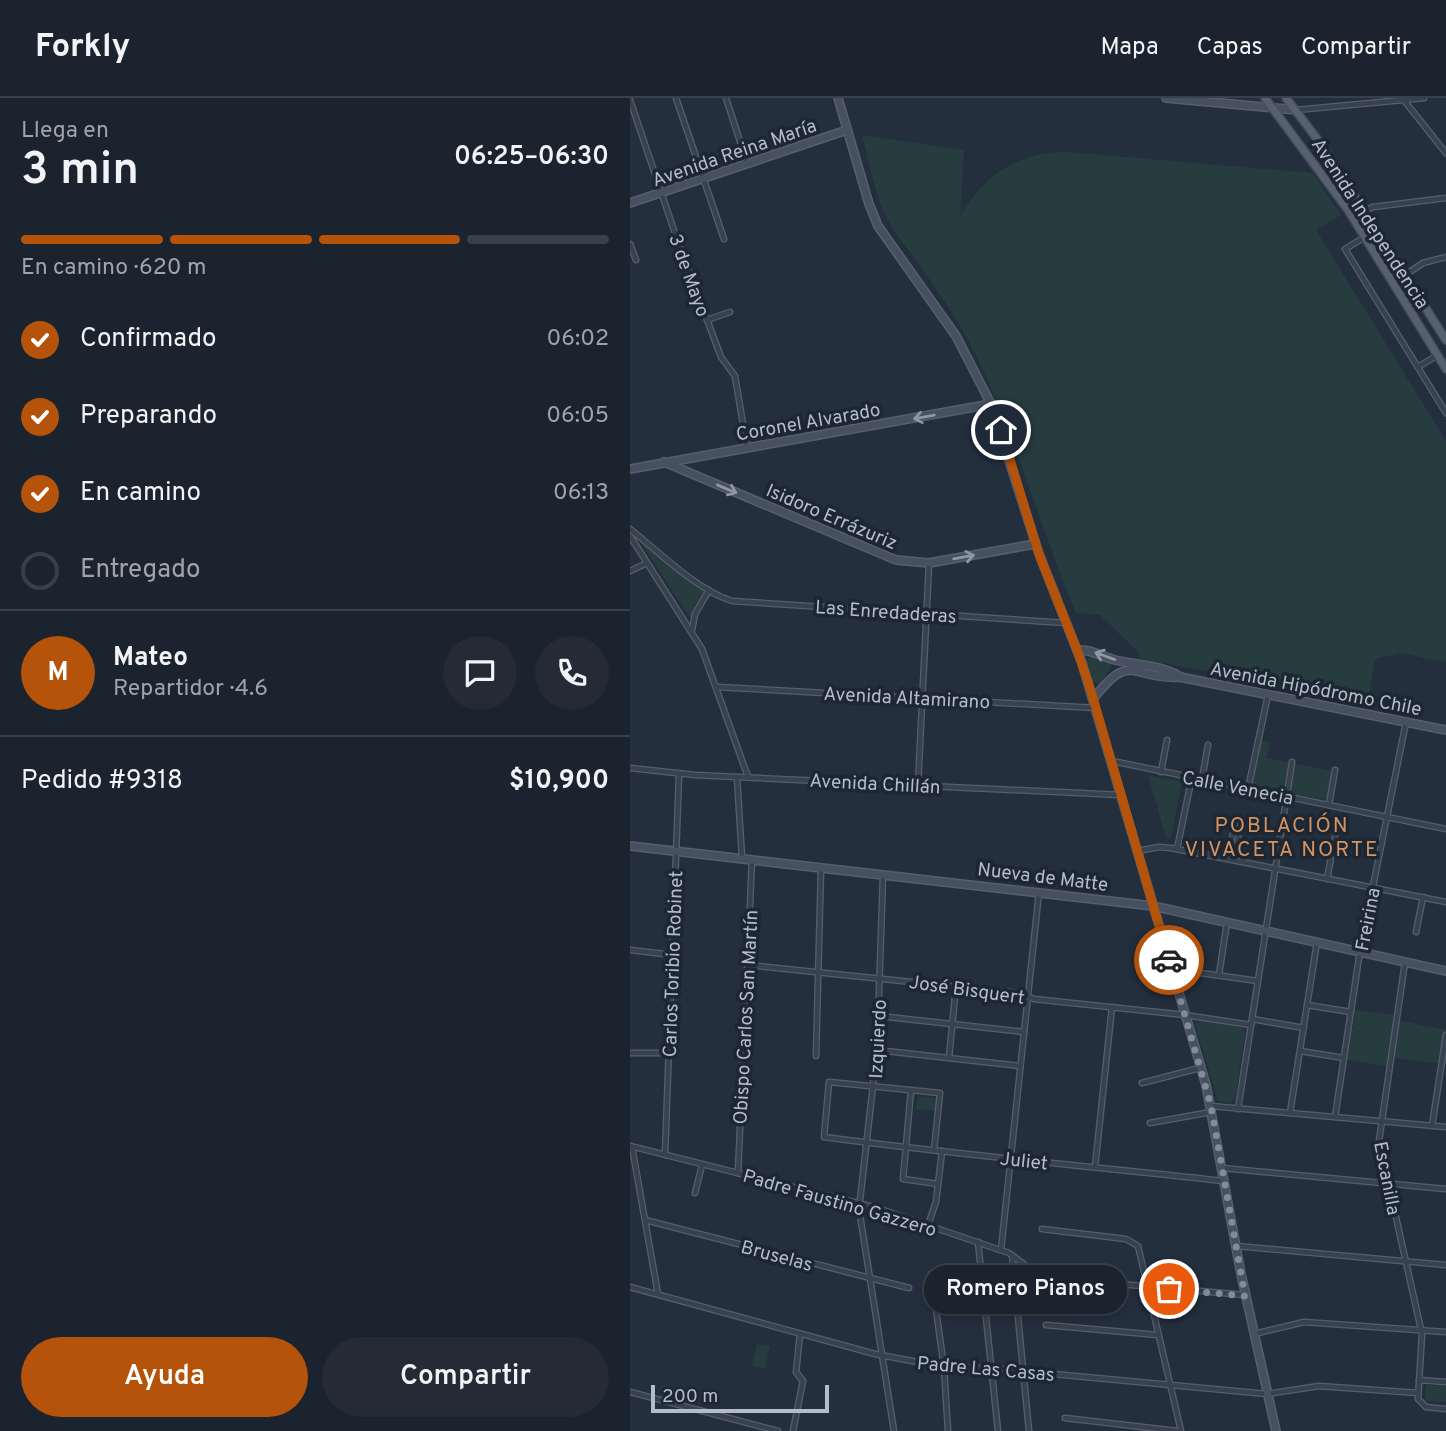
<!DOCTYPE html>
<html lang="es">
<meta charset="utf-8">
<style>
body{margin:0;font-family:Overpass,sans-serif;background:#242b36;color:#f1f3f6;height:100vh;display:flex;flex-direction:column;font-size:26px;white-space:nowrap}
*{box-sizing:border-box;margin:0}
p{font-size:23px;color:#a0a4aa}
.icon{flex:none;width:38px;height:38px;fill:none;stroke:currentColor;stroke-width:2;stroke-linecap:round;stroke-linejoin:round}
.map{position:relative;flex:1;overflow:hidden}
.details{display:flex;flex-direction:column;background:#1b232e;width:630px}
.details>*{flex:none}
.scale{position:absolute;left:21px;bottom:18px;width:178px;box-sizing:border-box;padding-left:7px;border:4px solid #b4bcc9;border-top:0;font-size:19px;line-height:24px;white-space:nowrap;color:#b4bcc9;-webkit-text-stroke:5px #1d2633;paint-order:stroke}
.pin{position:absolute;display:grid;place-items:center;width:60px;height:60px;color:#fff;margin:-30px;border:4px solid #fff;border-radius:50%;box-shadow:0 2px 7px #0007}
.courier{position:absolute;display:grid;place-items:center;width:70px;height:70px;margin:-35px;border:5px solid #b45309;border-radius:50%;background:#fff;color:#222;box-shadow:0 2px 9px #0007}
.bubble{position:absolute;height:49px;border-radius:24px;background:#1b232e;box-shadow:0 4px 10px #0003,0 0 0 2px #39404a;font-size:23px;font-weight:600;line-height:49px;text-align:center}
.headline em{font-style:normal;font-weight:600}
.headline div{display:flex;flex-direction:column-reverse}
.headline{display:flex;align-items:center;justify-content:space-between;height:119px;padding:0 21px}
h1{font-size:46px;font-weight:600;line-height:52px}
.bar{display:grid;grid-template-columns:repeat(4,1fr);gap:10px 7px;align-content:center;height:84px;padding:0 21px}
.bar i{height:9px;border-radius:5px;background:#39404a}
.bar .on{background:#b45309}
.bar p{grid-column:span 4}
.line{display:flex;align-items:center;gap:18px;padding:0 21px;border-top:2px solid #39404a}
.line div{flex:1}
.round{display:grid;place-items:center;flex:none;width:74px;height:74px;border-radius:37px;background:#242b36}
ol{padding:0 21px;list-style:none}
li{display:flex;align-items:center;gap:21px;height:77px}
li p{margin-inline-start:auto}
li .icon{padding:7px;border-radius:50%;background:#b45309;color:#fff;stroke-width:4}
li:last-child{color:#a0a4aa}
li i{width:38px;height:38px;border:4px solid #39404a;border-radius:50%}
.action{display:flex;gap:14px;margin-top:auto;padding:14px 21px}
.action a{flex:1;height:80px;border-radius:42px;background:#b45309;color:#fff;font-size:28px;font-weight:600;line-height:80px;text-align:center}
.action a+a{background:#242b36;color:#f1f3f6}
header{display:flex;align-items:center;gap:42px;box-sizing:border-box;height:98px;padding:0 35px;background:#1b232e;border-bottom:2px solid #39404a}
header strong{font-size:33px}
nav{display:flex;gap:38px;margin-inline-start:auto;font-size:24px}
main{display:flex;flex:1;min-height:0}
.map>svg:first-child{display:block}
.green{fill:#263c3f}
.lines{fill:none;stroke-linecap:round;stroke-linejoin:round}
.street-casing{stroke:#565f6c;stroke-width:7}
.secondary-casing{stroke:#565f6c;stroke-width:10}
.primary-casing{stroke:#414a57;stroke-width:10}
.street{stroke:#38414e;stroke-width:4.5}
.secondary{stroke:#465061;stroke-width:7}
.primary{stroke:#56606e;stroke-width:7}
.oneway{stroke:#8e96a5}
.done{stroke:#828b98;stroke-width:7;stroke-dasharray:0 12.6}
.route{stroke:#b45309;stroke-width:9}
.labels{text-anchor:middle;stroke-width:7;stroke-linejoin:round;paint-order:stroke}
.street-label{font-size:19px;fill:#b4bcc9;stroke:#1d2633}
.neighbourhood-label{font-size:21px;letter-spacing:2px;fill:#d59563;stroke:#1d2633}
</style>
<header>
<strong>Forkly</strong>
<nav><a>Mapa</a><a>Capas</a><a>Compartir</a></nav>
</header>
<main>
<section class="details">
<div class="headline"><div><h1>3 min</h1><p>Llega en</p></div><em>06:25–06:30</em></div>
<div class="bar"><i class="on"></i><i class="on"></i><i class="on"></i><i></i><p>En camino · 620 m</p></div>
<ol>
<li><svg class="icon" aria-label="check" viewBox="0 0 24 24"><path d="M5 12l5 5 9-10"/></svg>Confirmado<p>06:02</p></li>
<li><svg class="icon" aria-label="check" viewBox="0 0 24 24"><path d="M5 12l5 5 9-10"/></svg>Preparando<p>06:05</p></li>
<li><svg class="icon" aria-label="check" viewBox="0 0 24 24"><path d="M5 12l5 5 9-10"/></svg>En camino<p>06:13</p></li>
<li><i></i>Entregado</li>
</ol>
<div class="line" style="height:126px"><b class="round" style="background:#b45309;color:#fff">M</b><div><b>Mateo</b><p>Repartidor · 4.6</p></div><a class="round"><svg class="icon" aria-label="chat" viewBox="0 0 24 24"><path d="M4 5h16v11H9l-5 4z"/></svg></a><a class="round"><svg class="icon" aria-label="phone" viewBox="0 0 24 24"><path d="M5 4h4l2 5-3 2q2 4 5 5l2-3 5 2v4C11 20 4 13 5 4z"/></svg></a></div>
<div class="line" style="height:91px"><div>Pedido #9318</div><b>$10,900</b></div>
<div class="action"><a>Ayuda</a><a>Compartir</a></div>
</section>
<div class="map">
<svg width="816" height="1333" viewBox="0 0 816 1333">
<rect width="100%" height="100%" fill="#242f3e"/>
<!-- green -->
<g class="green">
<path d="M232,37L334,52L330,119C352,78 389,53 437,54L683,75L711,117L686,132L816,343V564L770,555L745,561L738,606C725,606 716,603 706,597L511,561L507,553L470,517L446,515C410,429 386,340 346,257C330,224 307,192 286,162C278,151 268,140 261,128C245,100 240,67 232,37Z"/>
<polygon points="8,440 86,495 73,506 64,526"/>
<polygon points="460,557 480,565 481,570 470,586 463,584 457,563"/>
<polygon points="630,642 640,644 637,660 702,673 698,702 623,689 621,687"/>
<polygon points="518,677 552,684 541,740 536,739"/>
<polygon points="726,912 768,918 768,922 816,932 816,966 762,960 761,969 717,962"/>
<polygon points="569,923 613,930 615,935 605,1001 601,1005 588,1003 565,926"/>
<polygon points="288,998 308,1000 306,1013 286,1011"/>
<polygon points="127,1246 140,1248 135,1271 122,1268"/>
<polygon points="796,1287 816,1288 816,1304 795,1303"/>
</g>
<g class="lines">
<!-- street casing -->
<g class="street-casing">
<g id="street">
<polyline points="46,0 94,141"/>
<polyline points="96,0 117,65"/>
<polyline points="773,1 816,55"/>
<polyline points="0,2 48,144 91,259 105,278 117,350"/>
<polyline points="666,12 794,0"/>
<polyline points="734,113 743,109 816,100"/>
<polyline points="735,139 715,151 816,315"/>
<polyline points="0,146 6,162"/>
<polyline points="763,185 793,165 816,159"/>
<polyline points="77,222 100,214"/>
<polyline points="788,269 808,257"/>
<path d="M0,431C29,454 67,492 102,503L436,525"/>
<polyline points="0,438 72,551 118,679"/>
<polyline points="0,473 17,465"/>
<polyline points="62,532 65,516 79,492"/>
<polyline points="87,589 466,610"/>
<polyline points="482,663 816,731"/>
<polyline points="0,670 65,677 491,697"/>
<polyline points="531,674 537,642"/>
<polyline points="107,679 112,760"/>
<polyline points="572,681 578,647"/>
<polyline points="288,687 299,466"/>
<polyline points="618,691 638,597"/>
<polyline points="699,707 705,672"/>
<polyline points="547,751 562,679"/>
<polyline points="507,753 529,749 541,750 816,804"/>
<polyline points="598,761 606,721 611,722 604,762"/>
<polyline points="253,778 247,952 229,1111 264,1333"/>
<polyline points="697,781 705,739"/>
<polyline points="786,834 793,799"/>
<polyline points="0,852 43,857"/>
<polyline points="775,864 749,1043 792,1236 788,1301 796,1309 816,1311"/>
<polyline points="118,867 389,895 404,901 555,917 621,927"/>
<polyline points="542,871 628,883"/>
<polyline points="589,877 597,824"/>
<polyline points="677,907 721,914"/>
<polyline points="249,918 394,934"/>
<polyline points="622,921 674,930"/>
<polyline points="247,952 390,968"/>
<polyline points="670,953 714,960"/>
<polyline points="0,955 39,955"/>
<polyline points="186,958 191,770"/>
<polyline points="319,960 326,888"/>
<polyline points="512,985 570,970"/>
<polyline points="281,992 273,1081 308,1086"/>
<polyline points="581,1008 816,1029"/>
<polyline points="608,1011 662,664"/>
<polyline points="660,1015 687,844"/>
<polyline points="705,1019 730,853 776,624"/>
<polyline points="520,1025 581,1014"/>
<polyline points="802,1028 816,937"/>
<polyline points="0,1048 247,1110 379,1155 411,1179 615,1197"/>
<polyline points="2,1049 28,1196"/>
<path d="M304,1052L310,995L199,984L194,1039C327,1057 460,1068 594,1083"/>
<polyline points="35,1057 49,676"/>
<polyline points="465,1069 482,909"/>
<polyline points="592,1070 816,1091"/>
<polyline points="108,1075 122,762"/>
<polyline points="65,1095 72,1067"/>
<polyline points="15,1122 279,1190"/>
<polyline points="298,1127 306,1104 312,1053"/>
<polyline points="412,1131 496,1141 508,1148 551,1333"/>
<polyline points="348,1144 368,1333"/>
<polyline points="607,1148 816,1167"/>
<polyline points="371,1152 409,794"/>
<polyline points="382,1157 399,1333"/>
<polyline points="301,1176 314,1269 318,1333"/>
<polyline points="384,1177 408,1178"/>
<polyline points="0,1189 245,1256 314,1269 360,1270 637,1296 689,1288 788,1295"/>
<polyline points="416,1227 528,1237"/>
<polyline points="624,1236 674,1224 816,1234"/>
<polyline points="789,1282 816,1284"/>
<polyline points="0,1294 148,1333"/>
<polyline points="435,1320 547,1333"/>
<polyline points="163,1333 173,1283 166,1274 170,1236"/>
</g>
</g>
<!-- secondary casing -->
<g class="secondary-casing">
<g id="secondary">
<polyline points="208,0 239,106 248,128 326,238 361,306 409,456 452,565 576,987 611,1176 646,1333"/>
<polyline points="536,0 666,12"/>
<polyline points="0,105 217,32"/>
<polyline points="34,364 266,462 299,465 405,446"/>
<polyline points="0,371 361,306"/>
<path d="M447,552C461,551 471,558 485,562C506,567 530,567 549,578"/>
<path d="M463,601C502,551 501,582 550,579L816,632"/>
<polyline points="0,748 523,808 816,873"/>
</g>
</g>
<!-- primary casing -->
<g class="primary-casing">
<g id="primary">
<polyline points="635,0 718,112 816,271"/>
<polyline points="656,0 691,46 816,242"/>
</g>
</g>
<!-- street -->
<use href="#street" class="street"/>
<!-- secondary -->
<use href="#secondary" class="secondary"/>
<!-- primary -->
<use href="#primary" class="primary"/>
</g>
<!-- one-way arrows -->
<defs><path id="oneway-shaft" d="M-6 0H5M1.5-3L5.5 0L1.5 3" fill="none" stroke-width="1.6" stroke-linecap="round" stroke-linejoin="round" transform="scale(1.75)"/></defs>
<g class="oneway">
<use href="#oneway-shaft" transform="translate(294 319) rotate(170)"/>
<use href="#oneway-shaft" transform="translate(97 391) rotate(23)"/>
<use href="#oneway-shaft" transform="translate(334 459) rotate(-10)"/>
<use href="#oneway-shaft" transform="translate(475 558) rotate(-160)"/>
</g>
<g class="lines">
<!-- done -->
<polyline class="done" points="539,1191 615,1198 581,1008 539,862"/>
<!-- route -->
<polyline class="route" points="371,332 409,456 447,552 461,593 539,862"/>
</g>
<g class="labels">
<!-- street labels -->
<g class="street-label">
<text transform="translate(104 54) rotate(-19)" y="7">Avenida Reina María</text>
<text transform="translate(741 125) rotate(57)" y="7">Avenida Independencia</text>
<text transform="translate(60 177) rotate(70)" y="7">3 de Mayo</text>
<text transform="translate(178 323) rotate(-10)" y="7">Coronel Alvarado</text>
<text transform="translate(202 418) rotate(23)" y="7">Isidoro Errázuriz</text>
<text transform="translate(256 513) rotate(4)" y="7">Las Enredaderas</text>
<text transform="translate(686 590) rotate(11)" y="7">Avenida Hipódromo Chile</text>
<text transform="translate(277 599) rotate(3)" y="7">Avenida Altamirano</text>
<text transform="translate(245 685) rotate(3)" y="7">Avenida Chillán</text>
<text transform="translate(608 689) rotate(11)" y="7">Calle Venecia</text>
<text transform="translate(413 778) rotate(7)" y="7">Nueva de Matte</text>
<text transform="translate(737 821) rotate(-79)" y="7">Freirina</text>
<text transform="translate(42 866) rotate(-88)" y="7">Carlos Toribio Robinet</text>
<text transform="translate(337 891) rotate(8)" y="7">José Bisquert</text>
<text transform="translate(115 919) rotate(-87)" y="7">Obispo Carlos San Martín</text>
<text transform="translate(247 941) rotate(-87)" y="7">Izquierdo</text>
<text transform="translate(394 1062) rotate(6)" y="7">Juliet</text>
<text transform="translate(758 1080) rotate(79)" y="7">Escanilla</text>
<text transform="translate(210 1104) rotate(16)" y="7">Padre Faustino Gazzero</text>
<text transform="translate(147 1157) rotate(15)" y="7">Bruselas</text>
<text transform="translate(356 1270) rotate(5)" y="7">Padre Las Casas</text>
</g>
<!-- neighbourhood labels -->
<g class="neighbourhood-label">
<text x="652" y="734">POBLACIÓN<tspan x="652" dy="24">VIVACETA NORTE</tspan></text>
</g>
</g>
</svg>
<div class="scale">200 m</div>
<div class="pin" style="left:539px;top:1191px;background:#ea580c"><svg class="icon" aria-label="bag" viewBox="0 0 24 24"><path d="M5 8h14l-1 12H6zM9 8a3 3 0 0 1 6 0"/></svg></div>
<div class="pin" style="left:371px;top:332px;background:#1f2937"><svg class="icon" aria-label="home" viewBox="0 0 24 24"><path d="M3 11l9-7 9 7M6 9v11h12V9"/></svg></div>
<div class="courier" style="left:539px;top:862px"><svg class="icon" aria-label="car" viewBox="0 0 24 24"><path d="M5 17H2v-5l4-1 3-4h7l3 4 3 1v5h-3M9 17h6M6 11h13"/><circle cx="7" cy="17" r="2"/><circle cx="17" cy="17" r="2"/></svg></div>
<div class="bubble" style="left:294px;top:1167px;width:203px">Romero Pianos</div>
</div>
</main>
